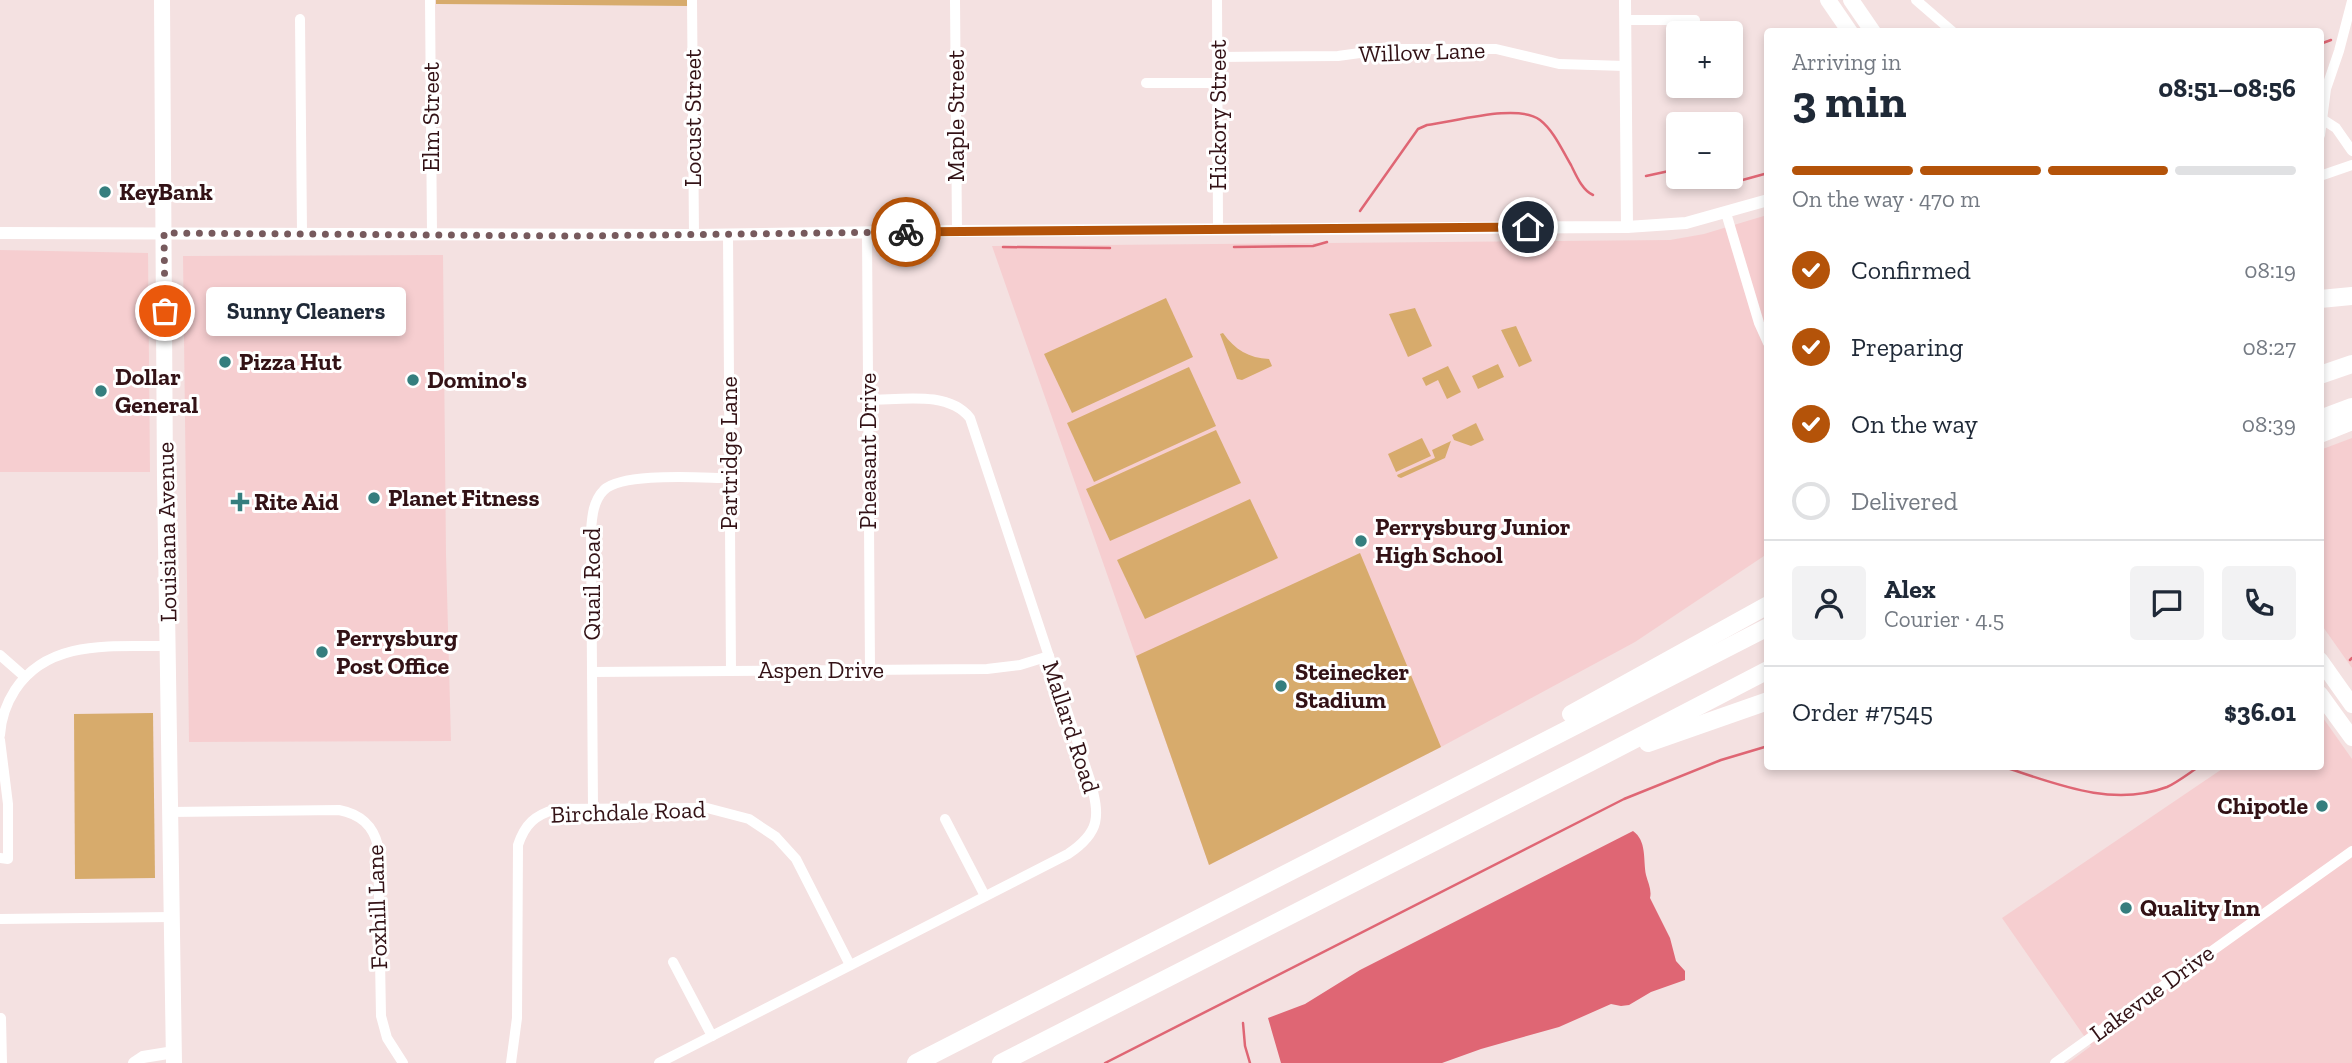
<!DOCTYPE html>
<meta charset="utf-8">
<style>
body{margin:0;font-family:"Zilla Slab",serif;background:#f2f2f3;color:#1f2937;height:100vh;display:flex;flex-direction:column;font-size:26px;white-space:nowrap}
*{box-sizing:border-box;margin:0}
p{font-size:23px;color:#747a83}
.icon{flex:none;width:38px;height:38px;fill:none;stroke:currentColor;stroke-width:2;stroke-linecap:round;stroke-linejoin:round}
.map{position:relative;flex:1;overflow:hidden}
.drawer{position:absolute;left:1764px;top:28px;width:560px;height:742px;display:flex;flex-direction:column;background:#fff;border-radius:7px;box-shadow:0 4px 10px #0003}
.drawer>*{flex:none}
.buttons{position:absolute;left:1666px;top:21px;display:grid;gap:14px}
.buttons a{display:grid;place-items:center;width:77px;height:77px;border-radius:7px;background:#fff;box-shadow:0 4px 10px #0003;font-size:35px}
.pin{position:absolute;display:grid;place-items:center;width:60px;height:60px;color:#fff;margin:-30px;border:4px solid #fff;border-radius:50%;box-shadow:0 2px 7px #0007}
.courier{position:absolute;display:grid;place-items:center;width:70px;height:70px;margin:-35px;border:5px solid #b45309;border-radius:50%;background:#fff;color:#222;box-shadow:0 2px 9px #0007}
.bubble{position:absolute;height:49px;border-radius:7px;background:#fff;box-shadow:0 4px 10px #0003;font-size:23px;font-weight:700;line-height:49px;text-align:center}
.summary em{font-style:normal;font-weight:700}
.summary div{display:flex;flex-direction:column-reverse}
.summary{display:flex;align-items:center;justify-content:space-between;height:119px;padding:0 28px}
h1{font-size:46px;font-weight:700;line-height:52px}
.bar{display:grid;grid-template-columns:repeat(4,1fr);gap:10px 7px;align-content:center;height:84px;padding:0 28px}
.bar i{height:9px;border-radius:5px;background:#e0e1e3}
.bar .current{background:#b45309}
.bar p{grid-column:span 4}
.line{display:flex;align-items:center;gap:18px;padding:0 28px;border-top:2px solid #e0e1e3}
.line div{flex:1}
.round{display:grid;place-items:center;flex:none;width:74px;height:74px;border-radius:7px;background:#f2f2f3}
ol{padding:0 28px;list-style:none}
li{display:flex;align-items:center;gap:21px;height:77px}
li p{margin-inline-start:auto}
li .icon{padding:7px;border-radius:50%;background:#b45309;color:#fff;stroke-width:4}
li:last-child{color:#747a83}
li i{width:38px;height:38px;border:4px solid #e0e1e3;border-radius:50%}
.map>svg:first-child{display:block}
.built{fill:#f6ced0}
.green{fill:#d7ab6c}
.water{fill:#df6674}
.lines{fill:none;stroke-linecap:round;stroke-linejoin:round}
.stream{stroke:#df6674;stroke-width:2.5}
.minor{stroke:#fff;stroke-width:10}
.tertiary{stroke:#fff;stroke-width:12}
.primary{stroke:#fff;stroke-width:16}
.trunk{stroke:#fff;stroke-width:16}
.motorway{stroke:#fff;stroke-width:18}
.done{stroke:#775a5d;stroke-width:7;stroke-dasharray:0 12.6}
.route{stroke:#b45309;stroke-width:9}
.poi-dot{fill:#357e7e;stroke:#fff;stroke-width:2.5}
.labels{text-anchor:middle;stroke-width:6;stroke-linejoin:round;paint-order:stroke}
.street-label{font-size:24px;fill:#331216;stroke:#fff}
.poi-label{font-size:24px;font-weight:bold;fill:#331216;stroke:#fff;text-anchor:start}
</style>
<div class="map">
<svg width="2352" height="1063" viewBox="0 0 2352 1063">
<rect width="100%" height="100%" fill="#f4e1e1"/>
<!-- built -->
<g class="built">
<polygon points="1767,215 1767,554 1635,642 1441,747 1209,865 992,246 1670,240 1704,234"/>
<polygon points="0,250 148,253 150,472 0,472"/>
<polygon points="443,255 446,554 451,741 189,742 183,256"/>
<polygon points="2352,438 2352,668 2321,624 2320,450"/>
<polygon points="2321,715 2352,759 2352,1063 2068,1063 2091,1046 2002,918 2225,767 2320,766"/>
</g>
<!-- green -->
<g class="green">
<polygon points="436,0 688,0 688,6 436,4"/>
<polygon points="1166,298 1193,357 1072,413 1044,354"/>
<polygon points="1415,308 1432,346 1408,357 1389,314"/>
<polygon points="1516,326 1532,361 1519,367 1501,330"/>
<path d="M1223,333C1235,350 1249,358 1269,359L1272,366L1242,380L1237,379L1220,334Z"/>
<polygon points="1498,364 1504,377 1478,389 1472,376"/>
<polygon points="1448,366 1461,392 1447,399 1438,380 1426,386 1422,378"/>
<polygon points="1189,367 1216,426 1094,482 1067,423"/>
<polygon points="1476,423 1484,440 1471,446 1454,440 1452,435"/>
<polygon points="1216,430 1241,483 1110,541 1086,489"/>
<polygon points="1422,438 1431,456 1396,472 1388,454"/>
<polygon points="1451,441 1445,458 1401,478 1398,477 1397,475 1435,458 1432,450"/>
<polygon points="1250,499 1278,558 1145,619 1117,560"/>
<polygon points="1360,553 1441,747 1209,865 1136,656"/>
<polygon points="153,713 155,878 75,879 74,714"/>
</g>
<!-- water -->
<path class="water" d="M1633,831C1647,841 1643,859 1646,875C1648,883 1652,890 1650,898L1670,938L1676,961L1685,971V980L1651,992L1629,1005L1621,1006L1611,1004L1559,1027L1481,1049L1442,1063H1281L1268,1018L1305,1004L1360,970Z"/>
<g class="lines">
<!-- stream -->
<g class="stream">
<polyline points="2320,44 2331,40"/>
<polyline points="1646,176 1669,171 1678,174"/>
<polyline points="1686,177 1717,187 1768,173"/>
<path d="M1360,211L1418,129L1427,125C1454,122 1518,103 1540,120C1554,131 1562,150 1571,165C1576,175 1582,190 1593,195"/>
<polyline points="1003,247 1110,248"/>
<polyline points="1234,247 1313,246 1327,242"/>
<polyline points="2350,660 2352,658"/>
<path d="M2001,766C2054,783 2111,808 2167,787C2178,782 2189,773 2200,766"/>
<polyline points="1243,1023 1245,1046 1250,1063"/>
<polyline points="1105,1063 1624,799 1721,760 1768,746"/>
</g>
<!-- minor -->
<g class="minor">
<polyline points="430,0 432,234"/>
<polyline points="692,0 694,235"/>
<polyline points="955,0 957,231"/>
<polyline points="1217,0 1218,229"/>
<polyline points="1916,0 1953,32"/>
<polyline points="300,19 302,233"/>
<polyline points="1625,20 1695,20"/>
<polyline points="1218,57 1338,56 1389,49 1496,49 1559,64 1625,66"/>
<polyline points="1146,83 1218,83"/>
<polyline points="2322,119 2336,128 2352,151"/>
<polyline points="2320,135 2326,89 2339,51 2352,1"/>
<polyline points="2320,176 2352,165"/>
<polyline points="1726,213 1759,323 1768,343"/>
<polyline points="867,233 870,670"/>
<polyline points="728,235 731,671"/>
<polyline points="0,655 25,677"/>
<polyline points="592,672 987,669 1020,665 1049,656"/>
<path d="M0,735C1,718 6,704 15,690C49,638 114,647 168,646"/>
<polyline points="0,740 8,804 8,859 0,858"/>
<path d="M593,809L591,531C592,517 593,501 604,490C623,472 702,478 729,478"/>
<path d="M170,812L339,810C360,814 373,825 378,846L381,1016L387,1038L403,1063"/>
<polyline points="945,819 985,896"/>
<polyline points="0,919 172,917"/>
<polyline points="673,962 712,1036"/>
<polyline points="1,1018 2,1063"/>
<path d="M511,1063L517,1018L518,845C525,824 535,815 556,809L707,808L749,819L776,837L796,859L850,965"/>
<path d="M659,1063L1068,854C1101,832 1100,816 1090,780L970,418C948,390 900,400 868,400"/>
<polyline points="2055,1063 2352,851"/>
</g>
<!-- tertiary -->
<g class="tertiary">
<polyline points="1625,0 1627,227"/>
<polyline points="0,233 694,235 957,231 1627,227 1686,223 1768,200"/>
<polyline points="134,1063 143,1057 174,1052"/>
</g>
<!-- primary -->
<g class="primary">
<polyline points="162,0 165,480 174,1063"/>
<polyline points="1828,0 1850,32"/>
<polyline points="1851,0 1873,32"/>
</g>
<!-- trunk -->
<g class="trunk">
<polyline points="2320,660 2352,705"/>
<polyline points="2320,694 2352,738"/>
</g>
<!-- motorway -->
<g class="motorway">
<polyline points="2320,299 2352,296"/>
<polyline points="2320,375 2352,364"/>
<polyline points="2320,419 2352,407"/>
<polyline points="2320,434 2352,421"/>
<polyline points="1571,714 1768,605"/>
<polyline points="1648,743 1768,701"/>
<polyline points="916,1063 1768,627"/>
<polyline points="1001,1063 1589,763 1768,670"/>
</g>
</g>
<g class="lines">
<!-- done -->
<polyline class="done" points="165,311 164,233 574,236 906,232"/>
<!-- route -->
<polyline class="route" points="906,232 1528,227"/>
</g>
<!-- markers -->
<g class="poi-dot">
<circle cx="105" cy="192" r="7"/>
<circle cx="225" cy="362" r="7"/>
<circle cx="413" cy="380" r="7"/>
<circle cx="101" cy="391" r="7"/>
<circle cx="374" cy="498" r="7"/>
<path d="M236.5 491.5h7v7h7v7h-7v7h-7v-7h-7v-7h7z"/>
<circle cx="1361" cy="541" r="7"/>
<circle cx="322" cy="652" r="7"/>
<circle cx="1281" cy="686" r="7"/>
<circle cx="2322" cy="806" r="7"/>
<circle cx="2126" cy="908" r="7"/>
</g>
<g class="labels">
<!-- street labels -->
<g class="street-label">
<text transform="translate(1422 52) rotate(-2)" y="8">Willow Lane</text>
<text transform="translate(1218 115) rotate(-90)" y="8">Hickory Street</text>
<text transform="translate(956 116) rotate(-90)" y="8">Maple Street</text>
<text transform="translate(431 117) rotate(-90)" y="8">Elm Street</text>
<text transform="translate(693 118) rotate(-90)" y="8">Locust Street</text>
<text transform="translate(868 451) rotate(-90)" y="8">Pheasant Drive</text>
<text transform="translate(729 453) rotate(-90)" y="8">Partridge Lane</text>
<text transform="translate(167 532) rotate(-91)" y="8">Louisiana Avenue</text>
<text transform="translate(592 584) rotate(-90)" y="8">Quail Road</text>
<text x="821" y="678">Aspen Drive</text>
<text transform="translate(1071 727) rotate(72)" y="8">Mallard Road</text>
<text transform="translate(628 812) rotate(-2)" y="8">Birchdale Road</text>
<text transform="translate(377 907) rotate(-92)" y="8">Foxhill Lane</text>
<text transform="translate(2152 993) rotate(-36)" y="8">Lakevue Drive</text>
</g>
<!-- poi labels -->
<g class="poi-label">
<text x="119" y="200">KeyBank</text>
<text x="239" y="370">Pizza Hut</text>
<text x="115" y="385">Dollar<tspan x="115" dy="28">General</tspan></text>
<text x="427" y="388">Domino's</text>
<text x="388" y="506">Planet Fitness</text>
<text x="254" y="510">Rite Aid</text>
<text x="1375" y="535">Perrysburg Junior<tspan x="1375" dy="28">High School</tspan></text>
<text x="336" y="646">Perrysburg<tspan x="336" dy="28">Post Office</tspan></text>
<text x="1295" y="680">Steinecker<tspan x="1295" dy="28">Stadium</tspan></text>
<text x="2308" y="814" text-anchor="end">Chipotle</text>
<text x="2140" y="916">Quality Inn</text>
</g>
</g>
</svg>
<div class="buttons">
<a>+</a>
<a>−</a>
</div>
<div class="pin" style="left:165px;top:311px;background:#ea580c"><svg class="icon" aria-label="bag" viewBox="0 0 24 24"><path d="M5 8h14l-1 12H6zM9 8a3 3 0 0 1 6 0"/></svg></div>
<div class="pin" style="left:1528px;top:227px;background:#1f2937"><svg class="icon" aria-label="home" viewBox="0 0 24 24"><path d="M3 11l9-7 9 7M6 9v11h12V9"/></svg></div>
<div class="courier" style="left:906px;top:232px"><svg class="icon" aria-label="bike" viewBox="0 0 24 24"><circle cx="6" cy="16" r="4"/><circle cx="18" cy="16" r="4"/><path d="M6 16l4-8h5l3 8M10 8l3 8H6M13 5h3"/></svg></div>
<div class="bubble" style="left:206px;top:287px;width:200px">Sunny Cleaners</div>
<section class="drawer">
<div class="summary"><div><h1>3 min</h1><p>Arriving in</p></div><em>08:51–08:56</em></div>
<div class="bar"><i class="current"></i><i class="current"></i><i class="current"></i><i></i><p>On the way · 470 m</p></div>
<ol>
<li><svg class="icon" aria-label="check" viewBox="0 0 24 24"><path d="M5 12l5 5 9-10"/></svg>Confirmed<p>08:19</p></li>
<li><svg class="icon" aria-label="check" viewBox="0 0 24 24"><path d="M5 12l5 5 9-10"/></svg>Preparing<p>08:27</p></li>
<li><svg class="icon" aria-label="check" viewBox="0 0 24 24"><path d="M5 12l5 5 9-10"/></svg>On the way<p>08:39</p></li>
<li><i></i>Delivered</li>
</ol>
<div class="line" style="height:126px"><a class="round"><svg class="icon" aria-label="person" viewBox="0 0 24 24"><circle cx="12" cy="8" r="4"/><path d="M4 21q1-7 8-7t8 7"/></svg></a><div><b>Alex</b><p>Courier · 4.5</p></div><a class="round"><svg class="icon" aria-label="chat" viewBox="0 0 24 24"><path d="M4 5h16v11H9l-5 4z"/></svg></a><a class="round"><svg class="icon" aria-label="phone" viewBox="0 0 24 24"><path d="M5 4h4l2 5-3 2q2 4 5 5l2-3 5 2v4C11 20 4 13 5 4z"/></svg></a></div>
<div class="line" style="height:91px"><div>Order #7545</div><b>$36.01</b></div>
</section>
</div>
